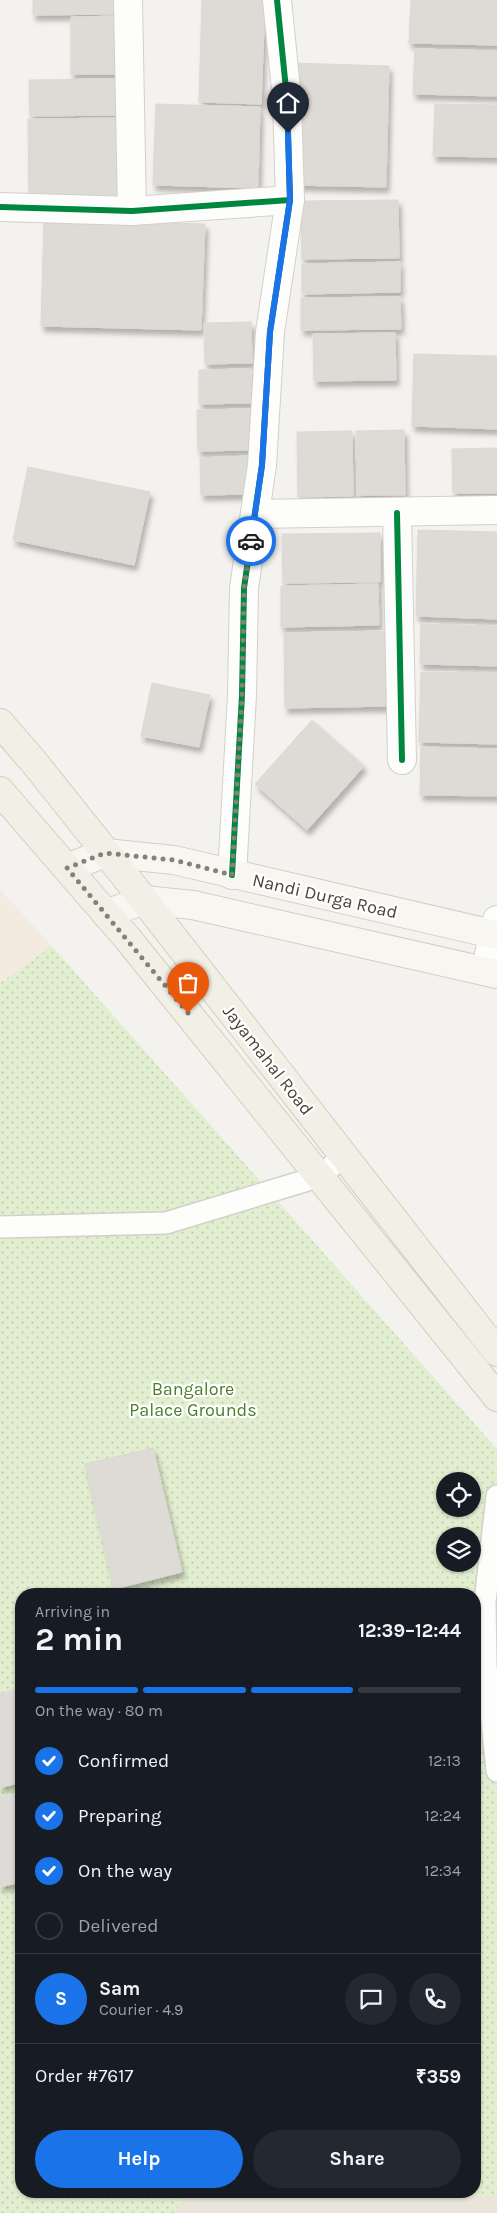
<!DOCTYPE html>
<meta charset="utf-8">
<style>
body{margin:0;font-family:Karla,sans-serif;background:#242831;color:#f1f3f6;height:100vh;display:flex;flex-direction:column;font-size:19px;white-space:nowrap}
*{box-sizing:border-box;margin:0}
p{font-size:16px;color:#9ea1a6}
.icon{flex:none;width:28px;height:28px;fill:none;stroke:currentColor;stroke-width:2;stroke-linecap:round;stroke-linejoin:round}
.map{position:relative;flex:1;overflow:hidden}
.sheet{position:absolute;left:15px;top:1588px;width:466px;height:610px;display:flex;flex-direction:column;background:#171b24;border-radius:20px;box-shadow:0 1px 4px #0004}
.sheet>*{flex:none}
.tools{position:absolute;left:436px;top:1472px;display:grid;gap:10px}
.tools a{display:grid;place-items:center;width:45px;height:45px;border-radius:50%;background:#171b24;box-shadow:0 1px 4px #0004;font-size:25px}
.pin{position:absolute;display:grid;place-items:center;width:42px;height:42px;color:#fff;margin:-51px -21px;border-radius:50% 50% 50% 0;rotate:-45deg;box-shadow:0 0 5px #0007}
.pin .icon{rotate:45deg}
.courier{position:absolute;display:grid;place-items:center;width:50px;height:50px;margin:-25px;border:4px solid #1a73e8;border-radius:50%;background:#fff;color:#222;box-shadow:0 1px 6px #0007}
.headline em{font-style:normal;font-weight:700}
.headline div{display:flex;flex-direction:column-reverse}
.headline{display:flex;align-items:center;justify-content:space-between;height:85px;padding:0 20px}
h1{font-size:32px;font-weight:700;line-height:38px}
.bar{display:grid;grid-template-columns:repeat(4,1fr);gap:8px 5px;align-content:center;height:60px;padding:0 20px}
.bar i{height:6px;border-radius:4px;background:#363941}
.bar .selected{background:#1a73e8}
.bar p{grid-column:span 4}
.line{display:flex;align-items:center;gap:12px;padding:0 20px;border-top:1px solid #363941}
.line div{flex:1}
.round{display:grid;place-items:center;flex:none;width:52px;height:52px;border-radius:26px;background:#242831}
ol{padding:0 20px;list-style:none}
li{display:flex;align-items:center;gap:15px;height:55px}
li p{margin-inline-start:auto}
li .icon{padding:5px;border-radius:50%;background:#1a73e8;color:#fff;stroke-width:4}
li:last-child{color:#9ea1a6}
li i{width:28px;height:28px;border:2px solid #363941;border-radius:50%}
.primary-button{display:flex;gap:10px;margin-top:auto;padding:10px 20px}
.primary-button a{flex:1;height:58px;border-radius:30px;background:#1a73e8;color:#fff;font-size:20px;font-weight:700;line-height:58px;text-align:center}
.primary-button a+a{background:#242831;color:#f1f3f6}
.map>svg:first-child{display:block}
.commercial{fill:#f3ebdf}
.education{fill:#eae5da}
.park{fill:url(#park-dots);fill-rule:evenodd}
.building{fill:#dedbd6;stroke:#dcd9d4;filter:url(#shadow)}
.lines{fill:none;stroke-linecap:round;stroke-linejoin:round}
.lane-casing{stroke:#d2d0cb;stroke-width:24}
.street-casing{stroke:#d2d0cb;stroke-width:30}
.secondary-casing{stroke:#d3cfc5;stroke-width:30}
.primary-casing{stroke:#d6cebb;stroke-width:30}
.lane{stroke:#fdfdfc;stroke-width:21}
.street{stroke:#fdfdfc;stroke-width:28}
.secondary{stroke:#f7f6f1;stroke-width:28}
.primary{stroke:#f2efe6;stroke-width:28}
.cycleway-casing{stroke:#fff;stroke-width:9}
.cycleway{stroke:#00873e;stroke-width:6}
.done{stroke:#868178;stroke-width:5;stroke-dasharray:0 9}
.route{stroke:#1a73e8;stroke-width:6}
.labels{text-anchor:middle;stroke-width:4.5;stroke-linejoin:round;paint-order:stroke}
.street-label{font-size:18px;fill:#4b4439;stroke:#fff}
.park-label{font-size:18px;fill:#4a7f2a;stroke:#fff}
</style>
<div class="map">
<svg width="497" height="2213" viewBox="0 0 497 2213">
<defs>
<pattern id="park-dots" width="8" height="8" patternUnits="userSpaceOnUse" patternTransform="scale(1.25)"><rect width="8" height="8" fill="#e1eecf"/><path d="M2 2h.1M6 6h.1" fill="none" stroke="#c3cdb2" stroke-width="1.8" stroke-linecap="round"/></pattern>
<filter id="shadow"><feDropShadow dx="3" dy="5.5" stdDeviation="2.5" flood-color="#0004"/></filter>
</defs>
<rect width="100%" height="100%" fill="#f4f2ee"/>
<!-- commercial -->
<polygon class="commercial" points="0,889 52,946 0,983"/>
<!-- education -->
<polygon class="education" points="185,2191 497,2197 497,2213 175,2213"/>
<!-- park -->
<path class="park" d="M52,946L497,1449V2197L200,2191H475V1594H21V2191H185L175,2213H0V983ZM445,1481H472V1509H445ZM445,1536H472V1564H445Z"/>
<!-- building -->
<g class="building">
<polygon points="33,0 118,0 118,14 33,15"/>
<polygon points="202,0 265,0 261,104 199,102"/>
<polygon points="411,0 497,0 497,45 409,43"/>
<polygon points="125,16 126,74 71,74 71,17"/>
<polygon points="415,49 497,51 497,96 413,94"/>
<polygon points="293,63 389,66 386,187 289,185"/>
<polygon points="122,79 123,115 30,116 29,80"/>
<polygon points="156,104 260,107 258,188 153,185"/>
<polygon points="435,104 497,105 497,157 433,156"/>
<polygon points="125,118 126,197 29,198 28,119"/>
<polygon points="398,200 399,258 302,259 301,201"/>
<polygon points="44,220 205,224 201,330 41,326"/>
<polygon points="400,262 400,292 302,294 302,264"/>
<polygon points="400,297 401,329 301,330 301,298"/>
<polygon points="251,322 252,363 205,364 204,323"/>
<polygon points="395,333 396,380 314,381 313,334"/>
<polygon points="414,354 497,356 497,429 412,426"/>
<polygon points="251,369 251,403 199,404 199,370"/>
<polygon points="252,409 253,450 198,451 197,410"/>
<polygon points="404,430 405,495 357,495 356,431"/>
<polygon points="352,431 353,496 298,497 297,432"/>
<polygon points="497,448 497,493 453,493 452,449"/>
<polygon points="251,456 252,494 201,495 200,458"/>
<polygon points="28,467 150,492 134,565 13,540"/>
<polygon points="418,530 497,532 497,619 416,616"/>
<polygon points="380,533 380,582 283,583 282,534"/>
<polygon points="378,584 379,625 281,627 281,586"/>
<polygon points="421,624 497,626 497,666 420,664"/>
<polygon points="391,631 392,706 285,708 284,633"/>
<polygon points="421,672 497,673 497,744 419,742"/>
<polygon points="152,683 210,695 199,747 141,736"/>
<polygon points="312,720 364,766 307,830 255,784"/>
<polygon points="421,747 497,749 497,796 420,795"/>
<polygon points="153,1448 182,1572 114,1589 85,1464"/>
<polygon points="21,1688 21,1782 0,1788 0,1694"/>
<polygon points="21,1793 21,1882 0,1887 0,1797"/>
</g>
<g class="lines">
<!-- lane casing -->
<g class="lane-casing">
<g id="lane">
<polyline points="0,1227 166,1223 321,1176 343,1156"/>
<polyline points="497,1496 485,1602 486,1665 497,1771"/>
</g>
</g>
<!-- street casing -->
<g class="street-casing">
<g id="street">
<polyline points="128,0 132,211"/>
<polyline points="0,207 132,211 290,200 287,99 277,0"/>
<polyline points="397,513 402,760"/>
<polyline points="255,514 497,510"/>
<polyline points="232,875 242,695 244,588 262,465 270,332 290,200"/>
<polyline points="485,971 497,920"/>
</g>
</g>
<!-- secondary casing -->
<g class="secondary-casing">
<g id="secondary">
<polyline points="67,868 105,853 174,860 497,935"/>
<polyline points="106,914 144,900 193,905 497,974"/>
</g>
</g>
<!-- primary casing -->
<g class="primary-casing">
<g id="primary">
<polyline points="0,723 33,761 144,900 497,1352"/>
<polyline points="0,791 128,939 497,1397"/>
</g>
</g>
<!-- lane -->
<use href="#lane" class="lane"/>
<!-- street -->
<use href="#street" class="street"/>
<!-- secondary -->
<use href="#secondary" class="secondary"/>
<!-- primary -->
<use href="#primary" class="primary"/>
<!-- cycleway casing -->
<g class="cycleway-casing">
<g id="cycleway">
<polyline points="0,207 132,211 290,200 287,99 277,0"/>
<polyline points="397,513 402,760"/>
<polyline points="232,875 242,695 244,588 262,465 270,332 290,200"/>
</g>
</g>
<!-- cycleway -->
<use href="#cycleway" class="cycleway"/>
</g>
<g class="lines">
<!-- done -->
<polyline class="done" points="188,1013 67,868 105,853 174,860 232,875 242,695 244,588 251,541"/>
<!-- route -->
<polyline class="route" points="251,541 262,465 270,332 290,200 288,133"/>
</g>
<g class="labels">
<!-- street labels -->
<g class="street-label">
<text transform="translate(325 896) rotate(13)" y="6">Nandi Durga Road</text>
<text transform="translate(268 1060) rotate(52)" y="6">Jayamahal Road</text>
</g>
<!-- park labels -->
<g class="park-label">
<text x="193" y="1395">Bangalore<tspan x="193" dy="21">Palace Grounds</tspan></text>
</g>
</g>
</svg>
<div class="tools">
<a><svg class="icon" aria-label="locate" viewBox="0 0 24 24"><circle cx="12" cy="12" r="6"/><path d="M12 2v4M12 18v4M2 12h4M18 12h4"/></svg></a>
<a><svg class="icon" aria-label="layers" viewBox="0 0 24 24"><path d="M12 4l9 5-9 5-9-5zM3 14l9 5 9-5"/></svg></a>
</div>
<div class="pin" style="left:188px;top:1013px;background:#ea580c"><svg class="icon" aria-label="bag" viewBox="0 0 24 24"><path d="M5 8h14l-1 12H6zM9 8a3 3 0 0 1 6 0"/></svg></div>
<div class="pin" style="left:288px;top:133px;background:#1f2937"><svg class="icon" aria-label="home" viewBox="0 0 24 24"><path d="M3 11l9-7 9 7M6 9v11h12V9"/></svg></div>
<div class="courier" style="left:251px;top:541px"><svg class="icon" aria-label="car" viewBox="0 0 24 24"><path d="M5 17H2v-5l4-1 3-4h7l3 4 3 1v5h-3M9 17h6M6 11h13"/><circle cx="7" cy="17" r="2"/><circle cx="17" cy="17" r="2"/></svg></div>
<section class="sheet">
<div class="headline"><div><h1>2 min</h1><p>Arriving in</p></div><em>12:39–12:44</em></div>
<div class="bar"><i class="selected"></i><i class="selected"></i><i class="selected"></i><i></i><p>On the way · 80 m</p></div>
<ol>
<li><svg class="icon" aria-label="check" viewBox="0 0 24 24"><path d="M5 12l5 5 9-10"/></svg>Confirmed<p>12:13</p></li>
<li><svg class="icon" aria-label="check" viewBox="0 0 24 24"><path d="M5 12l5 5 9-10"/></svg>Preparing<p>12:24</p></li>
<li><svg class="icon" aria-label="check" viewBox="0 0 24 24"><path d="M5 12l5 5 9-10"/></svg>On the way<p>12:34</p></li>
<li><i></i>Delivered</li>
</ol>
<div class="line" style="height:90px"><b class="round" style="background:#1a73e8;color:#fff">S</b><div><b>Sam</b><p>Courier · 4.9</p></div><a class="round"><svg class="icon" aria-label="chat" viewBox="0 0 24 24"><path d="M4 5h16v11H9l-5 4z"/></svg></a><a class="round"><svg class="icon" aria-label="phone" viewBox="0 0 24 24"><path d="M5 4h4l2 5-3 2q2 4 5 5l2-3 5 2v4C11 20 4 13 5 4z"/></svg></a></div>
<div class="line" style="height:65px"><div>Order #7617</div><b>₹359</b></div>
<div class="primary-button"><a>Help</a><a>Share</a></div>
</section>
</div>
